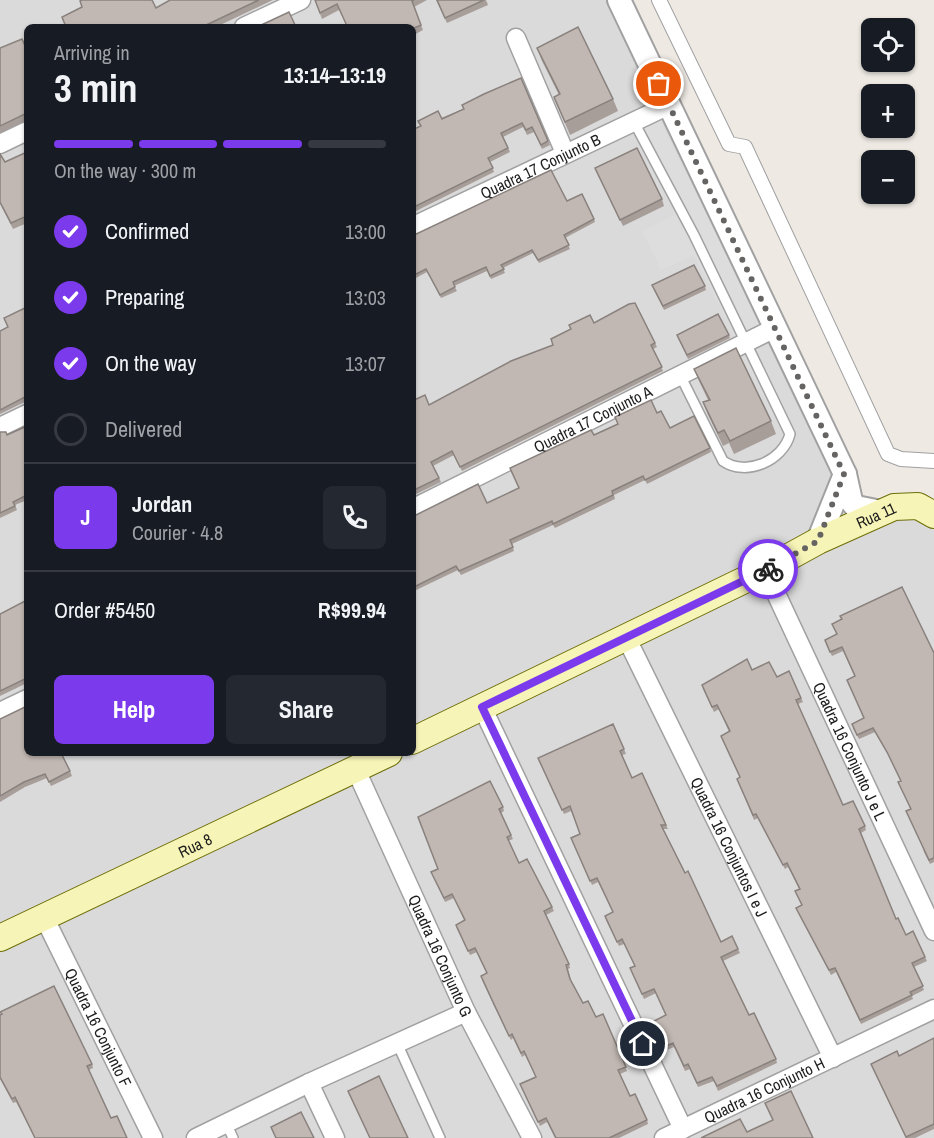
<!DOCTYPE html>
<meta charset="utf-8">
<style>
body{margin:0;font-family:"Archivo Narrow",sans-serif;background:#242831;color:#f1f3f6;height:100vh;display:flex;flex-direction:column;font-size:22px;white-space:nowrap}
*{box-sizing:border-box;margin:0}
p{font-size:20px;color:#9ea1a6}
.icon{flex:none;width:33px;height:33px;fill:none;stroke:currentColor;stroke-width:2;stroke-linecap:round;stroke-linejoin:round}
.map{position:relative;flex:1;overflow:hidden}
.drawer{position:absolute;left:24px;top:24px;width:392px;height:732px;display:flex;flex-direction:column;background:#171b24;border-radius:9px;box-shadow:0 2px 4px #0004}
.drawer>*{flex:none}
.fabs{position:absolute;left:861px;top:18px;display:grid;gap:12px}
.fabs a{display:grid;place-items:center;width:54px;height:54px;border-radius:9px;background:#171b24;box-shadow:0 2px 4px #0004;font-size:30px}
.pin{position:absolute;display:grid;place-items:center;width:51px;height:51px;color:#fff;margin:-26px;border:3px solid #fff;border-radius:50%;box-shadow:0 2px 6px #0007}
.courier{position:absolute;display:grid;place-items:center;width:60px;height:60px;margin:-30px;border:4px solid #7c3aed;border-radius:50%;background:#fff;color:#222;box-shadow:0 2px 8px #0007}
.overview em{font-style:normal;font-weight:700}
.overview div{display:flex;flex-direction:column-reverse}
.overview{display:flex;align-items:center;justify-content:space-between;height:102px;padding:0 30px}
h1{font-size:39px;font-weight:700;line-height:45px}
.bar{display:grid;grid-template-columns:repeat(4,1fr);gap:9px 6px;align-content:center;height:72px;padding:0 30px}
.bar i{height:8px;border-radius:4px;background:#363941}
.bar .selected{background:#7c3aed}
.bar p{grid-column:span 4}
.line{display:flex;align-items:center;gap:15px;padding:0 30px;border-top:2px solid #363941}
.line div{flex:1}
.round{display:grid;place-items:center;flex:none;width:63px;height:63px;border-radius:9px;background:#242831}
ol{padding:0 30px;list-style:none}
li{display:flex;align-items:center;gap:18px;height:66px}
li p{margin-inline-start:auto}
li .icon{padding:6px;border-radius:50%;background:#7c3aed;color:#fff;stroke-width:4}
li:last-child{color:#9ea1a6}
li i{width:33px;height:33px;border:3px solid #363941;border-radius:50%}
.cta{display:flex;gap:12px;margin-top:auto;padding:12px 30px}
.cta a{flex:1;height:69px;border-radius:9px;background:#7c3aed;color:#fff;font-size:24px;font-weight:700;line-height:69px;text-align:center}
.cta a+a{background:#242831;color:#f1f3f6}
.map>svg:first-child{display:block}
.residential{fill:#dbdada}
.parking{fill:#ddd}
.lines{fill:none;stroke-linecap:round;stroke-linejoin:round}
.service-casing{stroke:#a1a1a1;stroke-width:12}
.pedestrian-casing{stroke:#a1a1a1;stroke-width:16}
.minor-casing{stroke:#a1a1a1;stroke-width:21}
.tertiary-casing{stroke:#a1a1a1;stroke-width:26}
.secondary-casing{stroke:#6e6f08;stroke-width:28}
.service{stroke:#fff;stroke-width:9}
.pedestrian{stroke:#fff;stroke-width:14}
.minor{stroke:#fff;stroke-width:18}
.tertiary{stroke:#fff;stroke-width:22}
.secondary{stroke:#f7f4b8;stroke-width:26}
.wall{fill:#a79e9a}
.building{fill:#c2b8b3;stroke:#88817d;stroke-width:1.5}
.done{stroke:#666462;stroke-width:6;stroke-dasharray:0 10.8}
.route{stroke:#7c3aed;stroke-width:8}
.labels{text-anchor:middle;stroke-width:4.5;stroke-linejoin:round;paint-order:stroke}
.street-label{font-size:16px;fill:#1d1d1d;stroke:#fff}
</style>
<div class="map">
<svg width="934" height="1138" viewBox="0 0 934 1138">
<rect width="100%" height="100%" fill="#eee9e3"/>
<!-- residential -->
<polygon class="residential" points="0,0 629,0 847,450 847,494 835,532 934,504 934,1138 0,1138 0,937 379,753 412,753 413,736 412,27 27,27 27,753 377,753 0,934"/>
<!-- parking -->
<polygon class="parking" points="658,117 762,325 735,338 694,255 661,270 642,231 676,214 634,128"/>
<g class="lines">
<!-- service casing -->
<g class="service-casing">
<g id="service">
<path d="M634,122L694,235L790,434C783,461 746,477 723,461L681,377"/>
<polyline points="397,1043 440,1138"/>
<polyline points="226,1123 233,1138"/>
</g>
</g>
<!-- pedestrian casing -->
<g class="pedestrian-casing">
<polyline id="pedestrian" points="659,0 729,144 745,147 888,454 901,459 934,461"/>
</g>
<!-- minor casing -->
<g class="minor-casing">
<g id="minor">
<polyline points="244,27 301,0"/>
<polyline points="516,38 565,153"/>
<polyline points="0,144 27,131"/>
<path id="s1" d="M412,227L669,105"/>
<polyline points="0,427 27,414"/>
<path id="s2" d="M412,509L775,328"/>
<path id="s3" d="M765,570L934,931"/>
<path id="s4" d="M626,637L833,1058"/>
<polyline points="482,707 683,1129"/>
<polyline points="0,712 27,699"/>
<path id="s5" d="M356,770L466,1012L532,1138"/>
<path id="s6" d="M44,917L153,1138"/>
<polyline points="309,1083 335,1138"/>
<polyline points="196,1138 309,1083 466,1012"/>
<path id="s7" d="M664,1138L934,1009"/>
</g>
</g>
<!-- tertiary casing -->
<g class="tertiary-casing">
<g id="tertiary">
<polyline points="619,0 845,474 851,501 856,507 881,512"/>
<polyline points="818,541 845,474"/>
</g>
</g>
<!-- secondary casing -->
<g class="secondary-casing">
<g id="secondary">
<path id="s8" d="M412,741L765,570L818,541L894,507L918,506L934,515"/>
<path id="s9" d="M0,938L389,753"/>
</g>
</g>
<!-- service -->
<use href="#service" class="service"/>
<!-- pedestrian -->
<use href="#pedestrian" class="pedestrian"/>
<!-- minor -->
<use href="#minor" class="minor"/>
<!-- tertiary -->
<use href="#tertiary" class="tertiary"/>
<!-- secondary -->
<use href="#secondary" class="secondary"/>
</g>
<!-- wall -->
<g class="wall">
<polygon points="170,0 273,0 216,27 66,27 62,17 82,7 80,1 156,8"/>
<polygon points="315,0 427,0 414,7 423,30 412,36 412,27 347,26 339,10 322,19"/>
<polygon points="436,0 486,0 488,5 447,23"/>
<polygon points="0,48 27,50 27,120 0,133"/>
<polygon points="537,48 613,99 618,111 570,135 554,97 559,95 542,61"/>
<polygon points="521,78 550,145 542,149 534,132 527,135 523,127 503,137 510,152 490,162 494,172 412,213 412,130 463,109 462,105"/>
<polygon points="27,152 27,223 13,229 0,204 0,154 5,162"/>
<polygon points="595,168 662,199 664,206 623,226"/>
<polygon points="567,201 594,219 595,222 565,238 570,249 539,263 533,253 503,268 505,273 491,279 487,271 454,286 457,291 441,298 427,272 412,280 412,236"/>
<polygon points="705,286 706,290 664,310 653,288"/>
<polygon points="27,307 27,401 0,414 0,331 8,328"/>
<polygon points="594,323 655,343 657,347 653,349 663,371 462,471 454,455 433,466 441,482 412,496 412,401 429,405 553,345"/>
<polygon points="729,335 730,338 688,359 678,338"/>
<polygon points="694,369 771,421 776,434 734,454 729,443 723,446 708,415 703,402 708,400 699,381"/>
<polygon points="657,413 670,428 710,448 711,452 647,484 645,480 614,495 615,499 555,528 553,525 512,544 514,551 461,575 458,570 412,592 412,516 487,503 519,488 510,468 594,435"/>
<polygon points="27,426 27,500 15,505 17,510 0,518 0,432 7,435"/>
<polygon points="27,600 27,683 0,696 0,614"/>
<polygon points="826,644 934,653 934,862 930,864 924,852 901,781 889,756 875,732 859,739 853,728 864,718 855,677 843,651 832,656"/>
<polygon points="752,670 777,677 801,698 803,702 798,704 843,805 865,826 866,830 861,833 896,919 906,935 925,957 927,961 914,967 924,990 912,996 913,999 861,1024 836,972 831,975 798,912 796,908 802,906 799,889 788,867 785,869 758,818 754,820 737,779 740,777 729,732 719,709 714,712 703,689"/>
<polygon points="0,719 70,771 72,776 51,786 47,778 25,787 0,802"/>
<polygon points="624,749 626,754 622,755 632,778 666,825 668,829 663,829 721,942 738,949 740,953 723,961 749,1015 776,1059 777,1063 718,1091 714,1081 698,1087 690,1069 685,1071 674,1047 667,1050 654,1021 666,1015 656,993 644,999 632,972 635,966 624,944 619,946 606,920 613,912 598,882 592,885 571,838 580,834 571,811 564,814 540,762"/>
<polygon points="503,807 504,811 501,813 513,839 508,841 519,863 552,907 554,911 546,915 569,964 570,968 568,969 571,980 583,1003 596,1017 603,1014 627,1071 620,1074 630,1096 647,1120 648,1124 619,1138 555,1138 547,1122 540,1126 522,1088 536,1077 525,1055 522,1057 513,1038 511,1040 494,1006 482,980 487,974 477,952 470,955 457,929 456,925 464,920 454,898 445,902 431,872 438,869 418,817"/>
<polygon points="0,1015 92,1064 93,1068 89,1070 111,1118 127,1138 35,1138 16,1102 13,1103 0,1079"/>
<polygon points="934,1038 934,1129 915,1138 906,1138 871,1064 899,1056"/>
</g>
<!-- building -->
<g class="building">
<polygon points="82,0 152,0 156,8 170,0 259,0 202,27 66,27 62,17 82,7 80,1"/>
<polygon points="315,0 414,0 412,1 421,25 412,29 412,27 344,27 347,26 337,4 320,13"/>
<polygon points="437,0 484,0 445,18"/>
<polygon points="289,12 296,27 257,27"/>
<polygon points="578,27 613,99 565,122 554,97 560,94 537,48"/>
<polygon points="22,39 27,50 27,113 0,126 0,48"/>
<polygon points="521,78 548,141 541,145 532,127 526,130 522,123 501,133 508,148 488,158 493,168 412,208 412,130 421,126 418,121 438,111 442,119 464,109 462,105 484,94"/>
<polygon points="637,148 662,199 620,220 595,168"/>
<polygon points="27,152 27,216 11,223 0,202 0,154 5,162"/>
<polygon points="551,170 567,201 582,194 594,219 564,235 569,245 538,260 532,250 501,265 504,269 490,276 486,267 453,282 455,287 440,295 426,269 412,276 412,236"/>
<polygon points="694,265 705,286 663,306 652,285"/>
<polygon points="635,303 655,343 651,345 662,367 460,467 452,451 431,462 439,478 412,491 412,401 425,395 429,405 511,361 553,345 551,339 571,329 569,325 590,315 594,323 629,304"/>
<polygon points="27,307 27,396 0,410 0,331 8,327 4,318"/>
<polygon points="718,314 729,335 687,355 677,335"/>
<polygon points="736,348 771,421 730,441 724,430 718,433 703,402 710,400 694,369"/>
<polygon points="651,400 657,413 661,411 670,428 694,416 710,448 645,480 643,476 612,491 613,495 553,524 552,521 510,540 513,547 459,571 456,566 412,588 412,516 416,515 478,484 487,503 519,488 510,468 591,430 594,435 618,424 615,417"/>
<polygon points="27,426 27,495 13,502 15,506 0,513 0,432 6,432 7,435"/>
<polygon points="902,587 934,653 934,858 929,860 906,811 911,809 898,782 901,781 887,752 873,728 857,735 852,724 864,718 847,680 855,676 842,647 830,652 825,640 837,634 832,624 842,619 840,616"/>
<polygon points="27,600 27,678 0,691 0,614"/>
<polygon points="747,659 752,670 769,662 777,677 789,671 801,698 796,700 843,805 853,801 865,826 859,829 896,919 898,918 906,935 913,931 925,957 912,963 923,986 910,992 912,995 860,1020 835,968 829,970 796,908 802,905 795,891 800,889 787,863 783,865 756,814 753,815 737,779 740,777 721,736 730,731 717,705 712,707 702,685"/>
<polygon points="27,706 27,753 61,753 70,771 49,782 45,774 24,782 0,796 0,719"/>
<polygon points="613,724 624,749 620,751 632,778 642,773 666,825 661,825 685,873 688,871 721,942 732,936 738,949 721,957 749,1015 754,1013 776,1059 717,1086 712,1077 697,1083 688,1064 684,1066 673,1043 666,1046 654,1021 666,1015 654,989 642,994 630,968 635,966 622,939 617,942 605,916 613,912 597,878 590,881 571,838 580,834 570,806 562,810 538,758"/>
<polygon points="490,781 503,807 499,809 511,835 507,837 519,863 527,859 552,907 544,911 569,964 566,965 570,979 583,1003 588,1001 596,1017 603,1014 626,1067 618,1070 630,1096 635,1094 647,1120 609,1138 556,1138 546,1118 538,1122 520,1084 536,1077 524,1051 521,1053 512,1034 509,1036 493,1002 481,976 487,973 475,948 468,951 456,925 465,920 452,894 444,898 431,872 438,869 418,817"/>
<polygon points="54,986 92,1064 87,1066 111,1118 117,1116 127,1138 35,1138 15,1097 12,1099 0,1077 0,1015 2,1014 0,1012"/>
<polygon points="934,1038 934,1124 906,1137 871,1064 897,1051 899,1056"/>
<polygon points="379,1076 408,1138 370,1138 348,1091"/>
<polygon points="791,1091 813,1138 701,1138 740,1119 747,1132 773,1120 765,1103"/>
<polygon points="301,1112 314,1138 276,1138 271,1127"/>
</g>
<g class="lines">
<!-- done -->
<polyline class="done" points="659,84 844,474 818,541 768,569"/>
<!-- route -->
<polyline class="route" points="643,1044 482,707 768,569"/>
</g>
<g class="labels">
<!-- street labels -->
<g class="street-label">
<text dy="6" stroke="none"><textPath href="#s1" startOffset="142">Quadra 17 Conjunto B</textPath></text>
<text dy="6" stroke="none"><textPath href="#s2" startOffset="202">Quadra 17 Conjunto A</textPath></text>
<text dy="6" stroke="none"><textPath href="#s8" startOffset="516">Rua 11</textPath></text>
<text dy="6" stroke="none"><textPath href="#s3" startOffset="200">Quadra 16 Conjunto J e L</textPath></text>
<text dy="6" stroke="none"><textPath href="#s9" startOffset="216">Rua 8</textPath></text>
<text dy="6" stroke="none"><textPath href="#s4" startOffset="234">Quadra 16 Conjuntos I e J</textPath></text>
<text dy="6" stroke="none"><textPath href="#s5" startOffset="204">Quadra 16 Conjunto G</textPath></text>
<text dy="6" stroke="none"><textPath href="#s6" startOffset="123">Quadra 16 Conjunto F</textPath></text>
<text dy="6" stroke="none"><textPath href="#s7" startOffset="111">Quadra 16 Conjunto H</textPath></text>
</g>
</g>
</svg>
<div class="fabs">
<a><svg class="icon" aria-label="locate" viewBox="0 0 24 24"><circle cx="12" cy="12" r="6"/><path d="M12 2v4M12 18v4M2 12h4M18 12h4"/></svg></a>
<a>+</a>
<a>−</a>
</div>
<div class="pin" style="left:659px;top:84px;background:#ea580c"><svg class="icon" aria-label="bag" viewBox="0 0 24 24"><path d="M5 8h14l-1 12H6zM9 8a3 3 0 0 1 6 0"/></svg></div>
<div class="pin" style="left:643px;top:1044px;background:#1f2937"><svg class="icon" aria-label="home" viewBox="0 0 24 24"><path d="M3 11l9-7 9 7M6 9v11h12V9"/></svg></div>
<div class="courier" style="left:768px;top:569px"><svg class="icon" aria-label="bike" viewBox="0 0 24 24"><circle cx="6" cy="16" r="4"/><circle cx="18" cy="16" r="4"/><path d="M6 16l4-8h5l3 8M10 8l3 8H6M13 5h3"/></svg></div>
<section class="drawer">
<div class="overview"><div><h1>3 min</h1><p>Arriving in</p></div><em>13:14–13:19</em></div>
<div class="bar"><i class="selected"></i><i class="selected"></i><i class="selected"></i><i></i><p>On the way · 300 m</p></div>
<ol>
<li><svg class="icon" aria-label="check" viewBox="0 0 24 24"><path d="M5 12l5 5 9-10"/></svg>Confirmed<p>13:00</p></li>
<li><svg class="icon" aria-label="check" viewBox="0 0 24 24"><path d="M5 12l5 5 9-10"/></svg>Preparing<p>13:03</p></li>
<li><svg class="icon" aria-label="check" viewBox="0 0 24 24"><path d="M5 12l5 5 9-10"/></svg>On the way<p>13:07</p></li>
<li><i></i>Delivered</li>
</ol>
<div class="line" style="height:108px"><b class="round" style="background:#7c3aed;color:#fff">J</b><div><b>Jordan</b><p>Courier · 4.8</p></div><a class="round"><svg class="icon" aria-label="phone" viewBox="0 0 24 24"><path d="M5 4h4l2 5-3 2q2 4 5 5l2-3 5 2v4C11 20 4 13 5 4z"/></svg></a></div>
<div class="line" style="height:78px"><div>Order #5450</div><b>R$99.94</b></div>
<div class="cta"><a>Help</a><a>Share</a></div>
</section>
</div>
